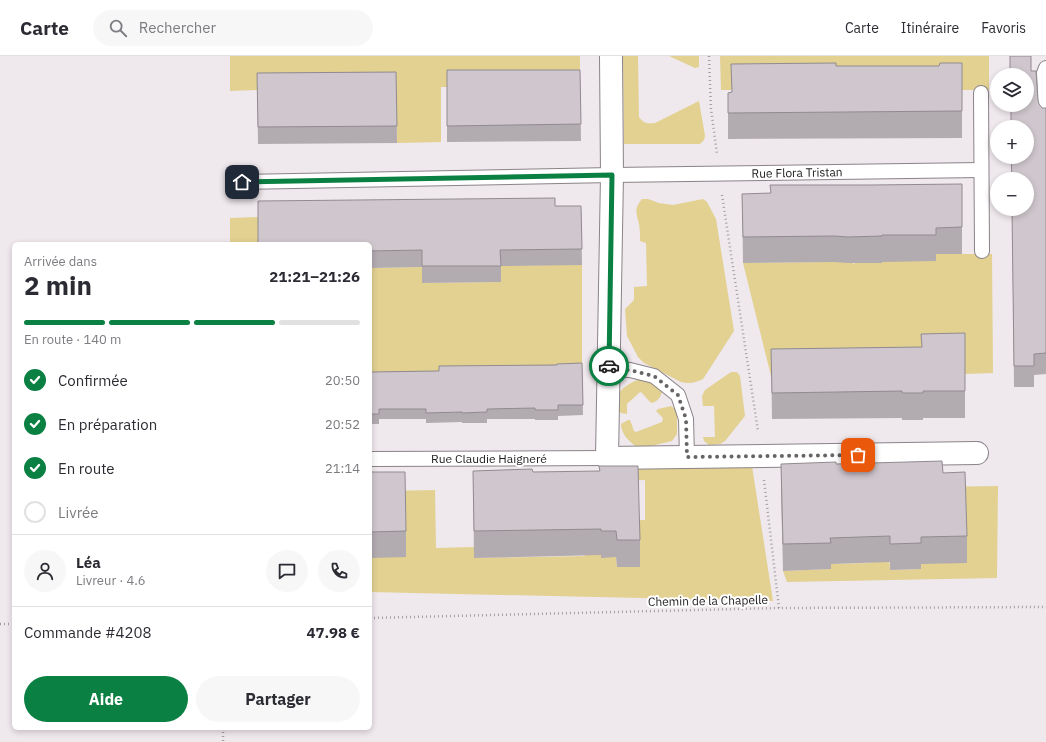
<!DOCTYPE html>
<html lang="fr">
<meta charset="utf-8">
<style>
body{margin:0;font-family:"IBM Plex Sans",sans-serif;background:#f7f7f7;color:#2b2b33;height:100vh;display:flex;flex-direction:column;font-size:15px;white-space:nowrap}
*{box-sizing:border-box;margin:0}
p{font-size:13px;color:#7c7c81}
.icon{flex:none;width:22px;height:22px;fill:none;stroke:currentColor;stroke-width:2;stroke-linecap:round;stroke-linejoin:round}
.map{position:relative;flex:1;overflow:hidden}
.panel{position:absolute;left:12px;top:186px;width:360px;height:488px;display:flex;flex-direction:column;background:#fff;border-radius:6px;box-shadow:0 2px 6px #0003}
.panel>*{flex:none}
.buttons{position:absolute;left:990px;top:12px;display:grid;gap:8px}
.buttons a{display:grid;place-items:center;width:44px;height:44px;border-radius:50%;background:#fff;box-shadow:0 2px 6px #0003;font-size:20px}
.pin{position:absolute;display:grid;place-items:center;width:34px;height:34px;color:#fff;margin:-17px;border-radius:8px;box-shadow:0 2px 6px #0006}
.courier{position:absolute;display:grid;place-items:center;width:40px;height:40px;margin:-20px;border:3px solid #0b8043;border-radius:50%;background:#fff;color:#222;box-shadow:0 1px 5px #0007}
.overview em{font-style:normal;font-weight:800}
.overview div{display:flex;flex-direction:column-reverse}
.overview{display:flex;align-items:center;justify-content:space-between;height:68px;padding:0 12px}
h1{font-size:26px;font-weight:800;line-height:30px}
.bar{display:grid;grid-template-columns:repeat(4,1fr);gap:6px 4px;align-content:center;height:48px;padding:0 12px}
.bar i{height:5px;border-radius:3px;background:#e1e1e2}
.bar .active{background:#0b8043}
.bar p{grid-column:span 4}
.line{display:flex;align-items:center;gap:10px;padding:0 12px;border-top:1px solid #e1e1e2}
.line div{flex:1}
.round{display:grid;place-items:center;flex:none;width:42px;height:42px;border-radius:21px;background:#f7f7f7}
ol{padding:0 12px;list-style:none}
li{display:flex;align-items:center;gap:12px;height:44px}
li p{margin-inline-start:auto}
li .icon{padding:4px;border-radius:50%;background:#0b8043;color:#fff;stroke-width:4}
li:last-child{color:#7c7c81}
li i{width:22px;height:22px;border:2px solid #e1e1e2;border-radius:50%}
.action{display:flex;gap:8px;margin-top:auto;padding:8px 12px}
.action a{flex:1;height:46px;border-radius:24px;background:#0b8043;color:#fff;font-size:16px;font-weight:800;line-height:46px;text-align:center}
.action a+a{background:#f7f7f7;color:#2b2b33}
header{display:flex;align-items:center;gap:24px;box-sizing:border-box;height:56px;padding:0 20px;background:#fff;border-bottom:1px solid #e1e1e2}
header strong{font-size:19px}
nav{display:flex;gap:22px;margin-inline-start:auto;font-size:14px}
.search{width:280px;height:36px;background:#f7f7f7;display:flex;align-items:center;gap:10px;box-sizing:border-box;padding:0 14px;border-radius:22px;color:#7c7c81;font-size:15px}
.map>svg:first-child{display:block}
.green{fill:#e2d191}
.lines{fill:none;stroke-linecap:round;stroke-linejoin:round}
.lane-casing{stroke:#8a8388;stroke-width:16}
.street-casing{stroke:#8a8388;stroke-width:24}
.path{stroke:#a49ea2;stroke-width:2.5;stroke-dasharray:1 3;stroke-linecap:butt}
.lane{stroke:#fff;stroke-width:14}
.street{stroke:#fff;stroke-width:22}
.wall{fill:#b2abb0}
.building{fill:#cfc7cd;stroke:#918b90}
.done{stroke:#676366;stroke-width:4;stroke-dasharray:0 7.2}
.route{stroke:#0b8043;stroke-width:5}
.labels{text-anchor:middle;stroke-width:4;stroke-linejoin:round;paint-order:stroke}
.street-label{font-size:12px;fill:#1e1b1d;stroke:#fff}
</style>
<header>
<strong>Carte</strong>
<div class="search"><svg class="icon" aria-label="search" viewBox="0 0 24 24"><circle cx="10" cy="10" r="6"/><path d="M15 15l6 6"/></svg>Rechercher</div>
<nav><a>Carte</a><a>Itinéraire</a><a>Favoris</a></nav>
</header>
<div class="map">
<svg width="1046" height="686" viewBox="0 0 1046 686">
<rect width="100%" height="100%" fill="#efe8ed"/>
<!-- green -->
<g class="green">
<polygon points="230,0 580,0 580,30 441,31 441,86 397,87 396,33 257,34 230,35"/>
<path d="M623,0H638L639,61C643,67 647,68 655,67L699,45L705,80L704,84L700,88H624Z"/>
<polygon points="669,0 699,0 699,11 695,12"/>
<polygon points="720,0 989,0 989,34 721,34"/>
<path d="M642,143H648L659,147L673,149L703,143L707,146L716,163L734,275L703,323C695,327 689,328 681,326L644,307L638,301L627,280L625,253L634,244V231L647,230L646,187L640,185C640,179 640,173 639,168C636,156 634,153 642,143Z"/>
<polygon points="258,161 258,188 230,188 230,162"/>
<polygon points="883,198 907,205 936,205 936,198 992,198 993,317 964,318 964,304 771,320 743,207 827,206 852,199 853,208 854,208 855,206"/>
<polygon points="553,209 582,209 582,318 370,320 370,212 422,211 422,227 500,226 500,210"/>
<polygon points="731,316 737,316 740,320 745,360 725,385 720,388 709,389 704,385 703,381 715,381 714,350 703,350 702,340 705,334"/>
<path d="M641,323C650,326 658,327 662,336C660,342 658,345 652,347L650,346L642,337L640,336L627,348V358L621,357L618,354L617,338C624,331 632,325 641,323Z"/>
<path d="M671,350L675,353L677,357V378L672,385L639,393C631,387 621,379 621,368L628,364H630L634,375L636,376L662,366L663,362L656,355L658,353Z"/>
<polygon points="752,410 773,545 370,536 370,502 383,435 435,434 436,492 474,491 475,502 585,500 584,442 616,501 617,511 639,464 645,464 645,424 618,425 617,413"/>
<polygon points="998,430 997,522 787,526 783,515 830,513 830,508 870,507 889,499 890,514 921,513 921,504 936,431"/>
</g>
<g class="lines">
<!-- lane casing -->
<g class="lane-casing">
<g id="lane">
<polyline points="1046,12 1044,17 1046,65"/>
<polyline points="981,37 982,195"/>
<polyline points="242,126 612,119 981,114"/>
<polyline points="609,313 630,314 654,320 678,339 686,363 687,401"/>
<polyline points="370,403 607,402"/>
</g>
</g>
<!-- street casing -->
<g class="street-casing">
<polyline id="street" points="611,0 612,119 607,402 977,397"/>
</g>
<!-- path -->
<g class="path">
<polyline points="709,0 711,53 717,98"/>
<polyline points="722,139 758,375"/>
<polyline points="764,424 779,552"/>
<polyline points="370,562 779,552 1046,551"/>
<polyline points="0,568 14,568"/>
<polyline points="223,672 223,686"/>
</g>
<!-- lane -->
<use href="#lane" class="lane"/>
<!-- street -->
<use href="#street" class="street"/>
</g>
<!-- wall -->
<g class="wall">
<polygon points="962,7 962,82 728,83 728,37 731,36 836,10 939,10"/>
<polygon points="447,14 580,14 581,85 447,86"/>
<polygon points="1031,15 1039,48 1042,52 1046,52 1046,318 1034,319 1034,331 1014,331 1012,153"/>
<polygon points="396,16 397,87 258,88 257,17"/>
<polygon points="742,138 962,171 962,198 936,198 936,205 882,206 882,207 848,207 834,206 743,207"/>
<polygon points="555,150 581,150 582,209 501,210 501,226 422,227 422,211 370,212 370,188"/>
<polygon points="965,277 965,362 923,362 923,364 902,364 902,362 772,363 771,293 921,291"/>
<polygon points="582,307 583,359 558,360 558,364 535,364 535,363 487,363 487,367 462,367 462,366 426,367 426,363 379,363 379,368 370,368 370,316 439,315"/>
<polygon points="781,408 836,408 943,417 967,480 967,507 921,508 921,513 890,514 890,506 831,508 831,513 783,515 781,434"/>
<polygon points="473,415 533,416 640,484 640,511 617,511 616,501 601,502 601,499 474,502"/>
<polygon points="370,416 406,475 406,501 370,502"/>
</g>
<!-- building -->
<g class="building">
<polygon points="1010,0 1031,0 1031,15 1036,15 1038,44 1039,48 1042,52 1046,52 1046,297 1034,298 1034,310 1014,310 1012,153 1027,153 1027,123 1012,123 1011,101 1027,101 1027,71 1011,71 1011,49 1027,49 1027,19 1010,19"/>
<polygon points="836,7 836,10 939,10 940,7 962,7 962,55 728,57 728,37 732,36 731,8"/>
<polygon points="447,14 580,14 581,68 447,70"/>
<polygon points="396,16 397,70 258,71 257,17"/>
<polygon points="962,128 962,171 936,172 936,179 882,179 882,180 848,181 834,180 743,181 742,138 771,137 770,129 871,129"/>
<polygon points="555,142 555,150 581,150 582,193 500,194 501,210 422,210 422,194 370,195 370,188 258,188 258,145"/>
<polygon points="965,277 965,335 923,335 923,337 902,337 902,335 772,337 771,293 922,291 921,278"/>
<polygon points="582,307 583,349 558,349 558,354 535,354 535,352 487,353 487,356 462,357 462,356 426,357 426,353 379,353 379,358 370,358 370,316 439,315 439,310 557,309 557,308"/>
<polygon points="942,405 943,417 965,416 967,480 921,481 921,487 890,488 890,480 830,482 831,487 783,488 781,408 836,406 836,408"/>
<polygon points="599,410 638,410 640,484 617,484 616,475 601,475 601,473 474,475 473,415 532,413 533,416 600,415"/>
<polygon points="370,416 405,416 406,475 370,476"/>
</g>
<g class="lines">
<!-- done -->
<polyline class="done" points="609,310 609,313 630,314 654,320 678,339 686,363 687,401 858,399"/>
<!-- route -->
<polyline class="route" points="242,126 612,119 609,310"/>
</g>
<g class="labels">
<!-- street labels -->
<g class="street-label">
<text transform="translate(797 117) rotate(-1)" y="4">Rue Flora Tristan</text>
<text x="489" y="407">Rue Claudie Haigneré</text>
<text transform="translate(708 545) rotate(-1)" y="4">Chemin de la Chapelle</text>
</g>
</g>
</svg>
<div class="buttons">
<a><svg class="icon" aria-label="layers" viewBox="0 0 24 24"><path d="M12 4l9 5-9 5-9-5zM3 14l9 5 9-5"/></svg></a>
<a>+</a>
<a>−</a>
</div>
<div class="pin" style="left:858px;top:399px;background:#ea580c"><svg class="icon" aria-label="bag" viewBox="0 0 24 24"><path d="M5 8h14l-1 12H6zM9 8a3 3 0 0 1 6 0"/></svg></div>
<div class="pin" style="left:242px;top:126px;background:#1f2937"><svg class="icon" aria-label="home" viewBox="0 0 24 24"><path d="M3 11l9-7 9 7M6 9v11h12V9"/></svg></div>
<div class="courier" style="left:609px;top:310px"><svg class="icon" aria-label="car" viewBox="0 0 24 24"><path d="M5 17H2v-5l4-1 3-4h7l3 4 3 1v5h-3M9 17h6M6 11h13"/><circle cx="7" cy="17" r="2"/><circle cx="17" cy="17" r="2"/></svg></div>
<section class="panel">
<div class="overview"><div><h1>2 min</h1><p>Arrivée dans</p></div><em>21:21–21:26</em></div>
<div class="bar"><i class="active"></i><i class="active"></i><i class="active"></i><i></i><p>En route · 140 m</p></div>
<ol>
<li><svg class="icon" aria-label="check" viewBox="0 0 24 24"><path d="M5 12l5 5 9-10"/></svg>Confirmée<p>20:50</p></li>
<li><svg class="icon" aria-label="check" viewBox="0 0 24 24"><path d="M5 12l5 5 9-10"/></svg>En préparation<p>20:52</p></li>
<li><svg class="icon" aria-label="check" viewBox="0 0 24 24"><path d="M5 12l5 5 9-10"/></svg>En route<p>21:14</p></li>
<li><i></i>Livrée</li>
</ol>
<div class="line" style="height:72px"><a class="round"><svg class="icon" aria-label="person" viewBox="0 0 24 24"><circle cx="12" cy="8" r="4"/><path d="M4 21q1-7 8-7t8 7"/></svg></a><div><b>Léa</b><p>Livreur · 4.6</p></div><a class="round"><svg class="icon" aria-label="chat" viewBox="0 0 24 24"><path d="M4 5h16v11H9l-5 4z"/></svg></a><a class="round"><svg class="icon" aria-label="phone" viewBox="0 0 24 24"><path d="M5 4h4l2 5-3 2q2 4 5 5l2-3 5 2v4C11 20 4 13 5 4z"/></svg></a></div>
<div class="line" style="height:52px"><div>Commande #4208</div><b>47.98 €</b></div>
<div class="action"><a>Aide</a><a>Partager</a></div>
</section>
</div>
